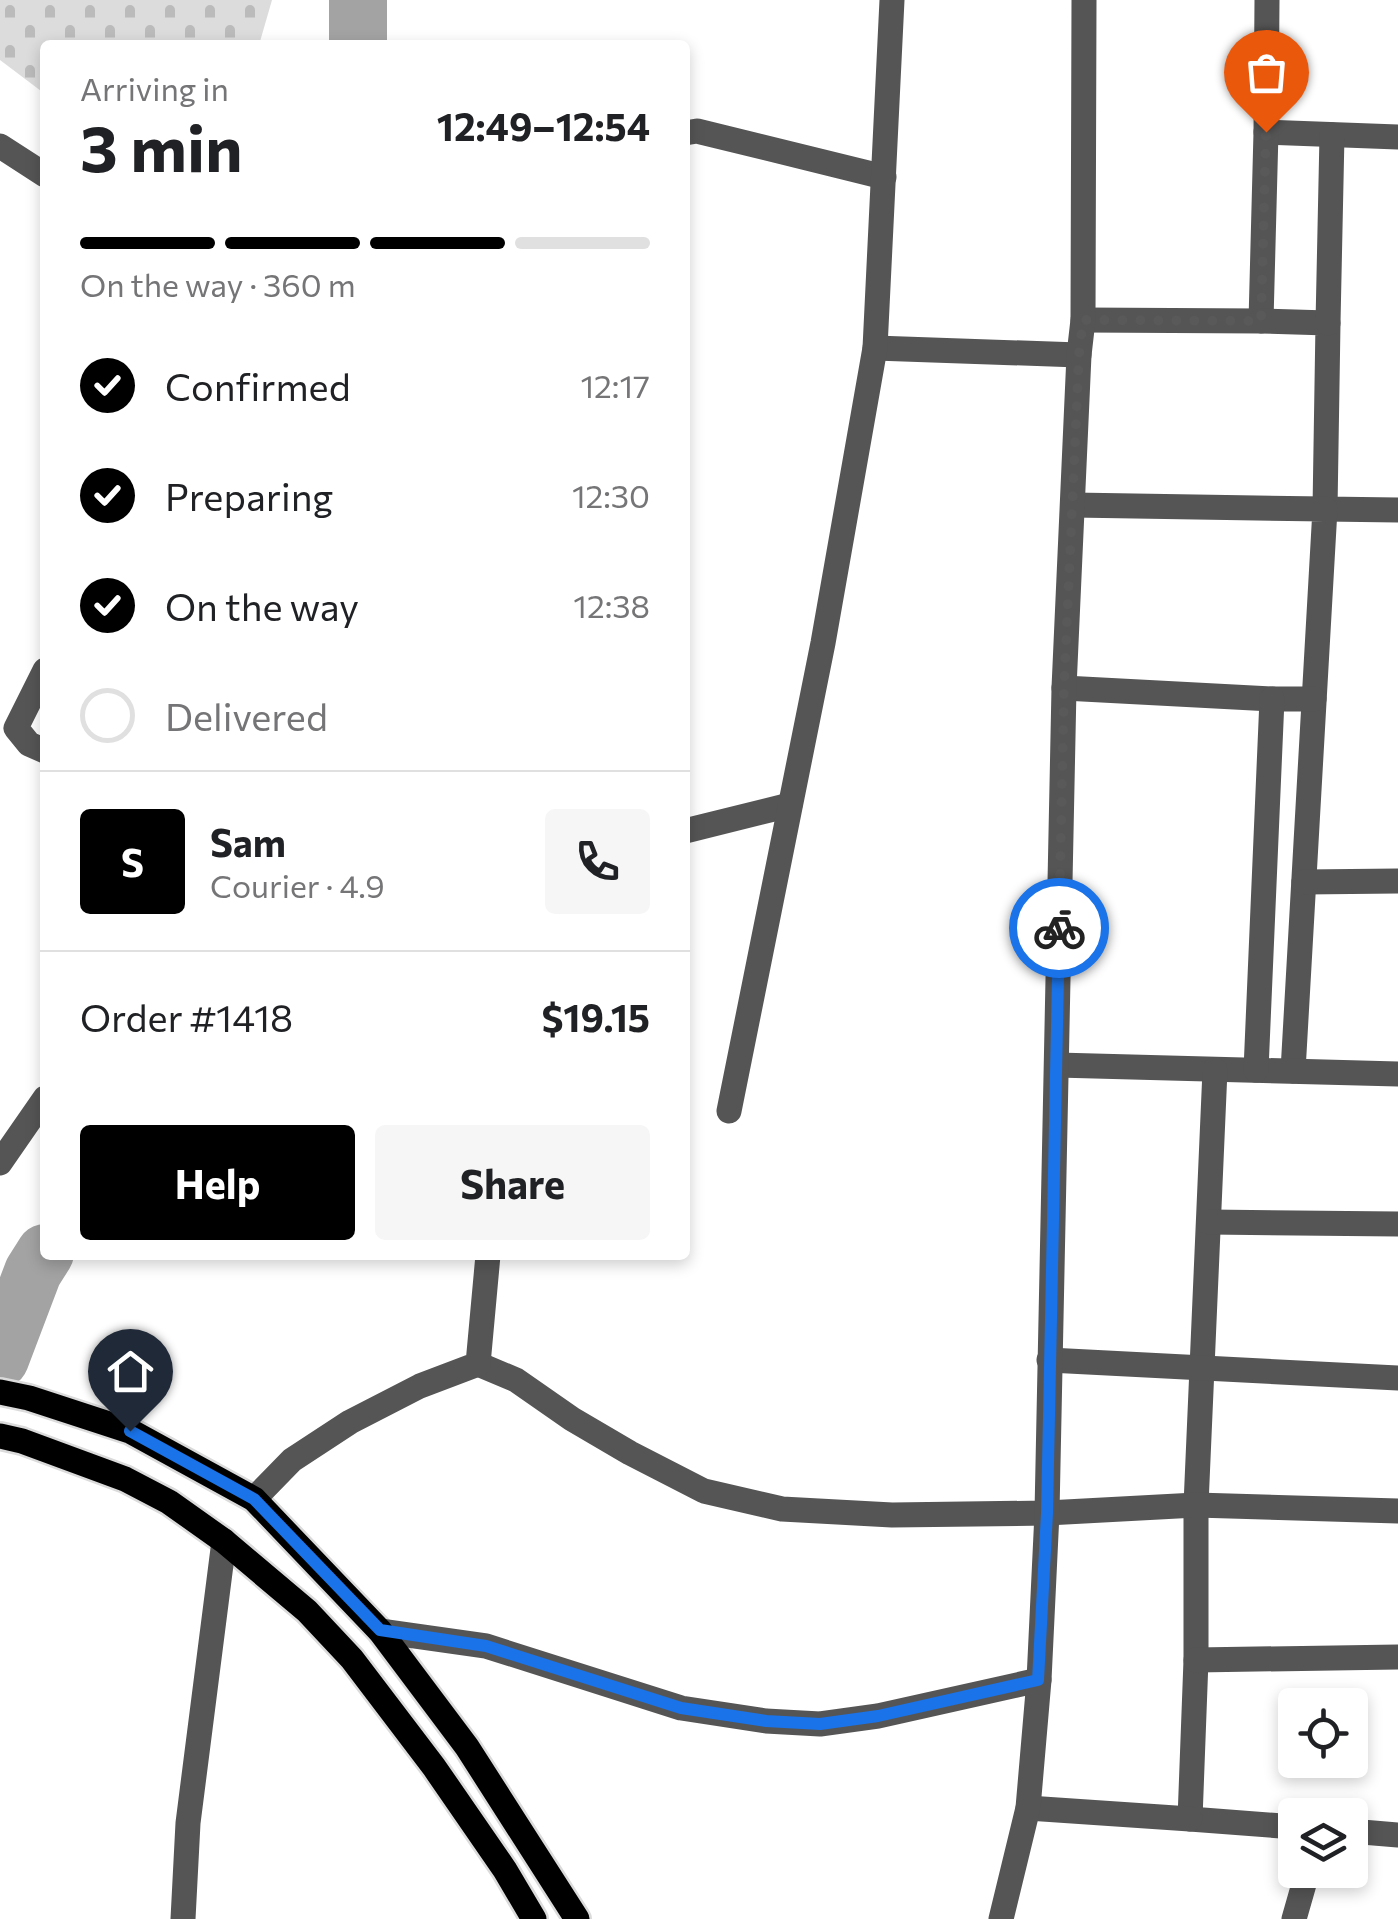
<!DOCTYPE html>
<meta charset="utf-8">
<style>
body{margin:0;font-family:Commissioner,sans-serif;background:#f6f6f6;color:#202124;height:100vh;display:flex;flex-direction:column;font-size:38px;white-space:nowrap}
*{box-sizing:border-box;margin:0}
p{font-size:32px;color:#757577}
.icon{flex:none;width:55px;height:55px;fill:none;stroke:currentColor;stroke-width:2;stroke-linecap:round;stroke-linejoin:round}
.map{position:relative;flex:1;overflow:hidden}
.panel{position:absolute;left:40px;top:40px;width:650px;height:1220px;display:flex;flex-direction:column;background:#fff;border-radius:10px;box-shadow:0 5px 15px #0003}
.panel>*{flex:none}
.buttons{position:absolute;left:1278px;top:1688px;display:grid;gap:20px}
.buttons a{display:grid;place-items:center;width:90px;height:90px;border-radius:10px;background:#fff;box-shadow:0 5px 15px #0003;font-size:50px}
.pin{position:absolute;display:grid;place-items:center;width:85px;height:85px;color:#fff;margin:-102px -42px;border-radius:50% 50% 50% 0;rotate:-45deg;box-shadow:0 0 10px #0007}
.pin .icon{rotate:45deg}
.courier{position:absolute;display:grid;place-items:center;width:100px;height:100px;margin:-50px;border:8px solid #1a73e8;border-radius:50%;background:#fff;color:#222;box-shadow:0 2px 12px #0007}
.overview em{font-style:normal;font-weight:700}
.overview div{display:flex;flex-direction:column-reverse}
.overview{display:flex;align-items:center;justify-content:space-between;height:170px;padding:0 40px}
h1{font-size:65px;font-weight:700;line-height:75px}
.bar{display:grid;grid-template-columns:repeat(4,1fr);gap:15px 10px;align-content:center;height:120px;padding:0 40px}
.bar i{height:12px;border-radius:8px;background:#e0e0e0}
.bar .selected{background:#000}
.bar p{grid-column:span 4}
.line{display:flex;align-items:center;gap:25px;padding:0 40px;border-top:2px solid #e0e0e0}
.line div{flex:1}
.round{display:grid;place-items:center;flex:none;width:105px;height:105px;border-radius:10px;background:#f6f6f6}
ol{padding:0 40px;list-style:none}
li{display:flex;align-items:center;gap:30px;height:110px}
li p{margin-inline-start:auto}
li .icon{padding:10px;border-radius:50%;background:#000;color:#fff;stroke-width:4}
li:last-child{color:#757577}
li i{width:55px;height:55px;border:5px solid #e0e0e0;border-radius:50%}
.action{display:flex;gap:20px;margin-top:auto;padding:20px 40px}
.action a{flex:1;height:115px;border-radius:10px;background:#000;color:#fff;font-size:40px;font-weight:700;line-height:115px;text-align:center}
.action a+a{background:#f6f6f6;color:#202124}
.map>svg:first-child{display:block}
.cemetery{fill:url(#cemetery-stones)}
.lines{fill:none;stroke-linecap:round;stroke-linejoin:round}
.river{stroke:#a3a3a3;stroke-width:58}
.major-casing{stroke:#dbdbdb;stroke-width:30}
.minor{stroke:#555;stroke-width:25}
.major{stroke:#000;stroke-width:25}
.done{stroke:#595959;stroke-width:10;stroke-dasharray:0 18}
.route{stroke:#1a73e8;stroke-width:12}
</style>
<div class="map">
<svg width="1398" height="1919" viewBox="0 0 1398 1919">
<defs>
<pattern id="cemetery-stones" width="16" height="16" patternUnits="userSpaceOnUse" patternTransform="scale(2.5)"><rect width="16" height="16" fill="#dcdcdc"/><path d="M2 7V4a2 2 0 0 1 4 0v3zM10 15v-3a2 2 0 0 1 4 0v3z" fill="#bbb"/></pattern>
</defs>
<rect width="100%" height="100%" fill="#fff"/>
<!-- cemetery -->
<polygon class="cemetery" points="0,0 272,0 259,45 45,45 45,94 0,60"/>
<g class="lines">
<!-- river -->
<g class="river">
<polyline points="358,0 358,45"/>
<polyline points="0,1359 33,1272 45,1253"/>
</g>
<!-- major casing -->
<g class="major-casing">
<g id="major">
<polyline points="0,1392 29,1398 130,1431 254,1499 380,1631 467,1747 577,1919"/>
<polyline points="0,1436 22,1441 125,1479 169,1502 224,1541 307,1611 352,1659 434,1767 505,1870 534,1919"/>
</g>
</g>
<!-- minor -->
<g class="minor">
<polyline points="1266,132 1398,137"/>
<polyline points="685,133 697,131 884,177"/>
<polyline points="0,146 45,175"/>
<polyline points="1083,320 1261,321 1266,132 1267,0"/>
<polyline points="1261,321 1328,323 1325,509 1398,510"/>
<polyline points="1328,323 1332,135"/>
<polyline points="875,348 1079,355"/>
<polyline points="1073,505 1325,509 1293,1071"/>
<polyline points="45,670 16,728 29,744 45,751"/>
<polyline points="1064,688 1272,699 1314,699"/>
<polyline points="685,831 790,805"/>
<polyline points="1304,882 1398,881"/>
<polyline points="1057,1065 1398,1074"/>
<polyline points="1215,1070 1196,1505 1196,1660 1190,1819 1295,1827"/>
<polyline points="1256,1070 1272,699"/>
<polyline points="729,1111 823,643 875,348 892,0"/>
<polyline points="0,1163 45,1098"/>
<polyline points="1209,1222 1398,1224"/>
<polyline points="1049,1360 1398,1378"/>
<polyline points="478,1364 516,1380 572,1419 630,1453 704,1491 782,1509 892,1515 1047,1513 1196,1505 1398,1511"/>
<polyline points="254,1499 292,1460 350,1422 420,1386 478,1364 488,1255"/>
<polyline points="380,1631 486,1646 681,1708 766,1721 820,1724 878,1716 1039,1680"/>
<polyline points="1196,1660 1398,1657"/>
<polyline points="1028,1808 1190,1819"/>
<polyline points="1350,1831 1398,1835"/>
<polyline points="183,1919 188,1823 224,1541"/>
<polyline points="1001,1919 1028,1808 1039,1680 1047,1513 1064,688 1079,355 1083,320 1084,0"/>
<polyline points="1294,1919 1308,1870"/>
</g>
<!-- major -->
<use href="#major" class="major"/>
</g>
<g class="lines">
<!-- done -->
<polyline class="done" points="1059,928 1064,688 1079,355 1083,320 1261,321 1266,132"/>
<!-- route -->
<polyline class="route" points="130,1431 254,1499 380,1630 486,1646 681,1708 766,1721 820,1724 878,1716 1038,1680 1047,1513 1059,928"/>
</g>
</svg>
<div class="buttons">
<a><svg class="icon" aria-label="locate" viewBox="0 0 24 24"><circle cx="12" cy="12" r="6"/><path d="M12 2v4M12 18v4M2 12h4M18 12h4"/></svg></a>
<a><svg class="icon" aria-label="layers" viewBox="0 0 24 24"><path d="M12 4l9 5-9 5-9-5zM3 14l9 5 9-5"/></svg></a>
</div>
<div class="pin" style="left:1266px;top:132px;background:#ea580c"><svg class="icon" aria-label="bag" viewBox="0 0 24 24"><path d="M5 8h14l-1 12H6zM9 8a3 3 0 0 1 6 0"/></svg></div>
<div class="pin" style="left:130px;top:1431px;background:#1f2937"><svg class="icon" aria-label="home" viewBox="0 0 24 24"><path d="M3 11l9-7 9 7M6 9v11h12V9"/></svg></div>
<div class="courier" style="left:1059px;top:928px"><svg class="icon" aria-label="bike" viewBox="0 0 24 24"><circle cx="6" cy="16" r="4"/><circle cx="18" cy="16" r="4"/><path d="M6 16l4-8h5l3 8M10 8l3 8H6M13 5h3"/></svg></div>
<section class="panel">
<div class="overview"><div><h1>3 min</h1><p>Arriving in</p></div><em>12:49–12:54</em></div>
<div class="bar"><i class="selected"></i><i class="selected"></i><i class="selected"></i><i></i><p>On the way · 360 m</p></div>
<ol>
<li><svg class="icon" aria-label="check" viewBox="0 0 24 24"><path d="M5 12l5 5 9-10"/></svg>Confirmed<p>12:17</p></li>
<li><svg class="icon" aria-label="check" viewBox="0 0 24 24"><path d="M5 12l5 5 9-10"/></svg>Preparing<p>12:30</p></li>
<li><svg class="icon" aria-label="check" viewBox="0 0 24 24"><path d="M5 12l5 5 9-10"/></svg>On the way<p>12:38</p></li>
<li><i></i>Delivered</li>
</ol>
<div class="line" style="height:180px"><b class="round" style="background:#000;color:#fff">S</b><div><b>Sam</b><p>Courier · 4.9</p></div><a class="round"><svg class="icon" aria-label="phone" viewBox="0 0 24 24"><path d="M5 4h4l2 5-3 2q2 4 5 5l2-3 5 2v4C11 20 4 13 5 4z"/></svg></a></div>
<div class="line" style="height:130px"><div>Order #1418</div><b>$19.15</b></div>
<div class="action"><a>Help</a><a>Share</a></div>
</section>
</div>
